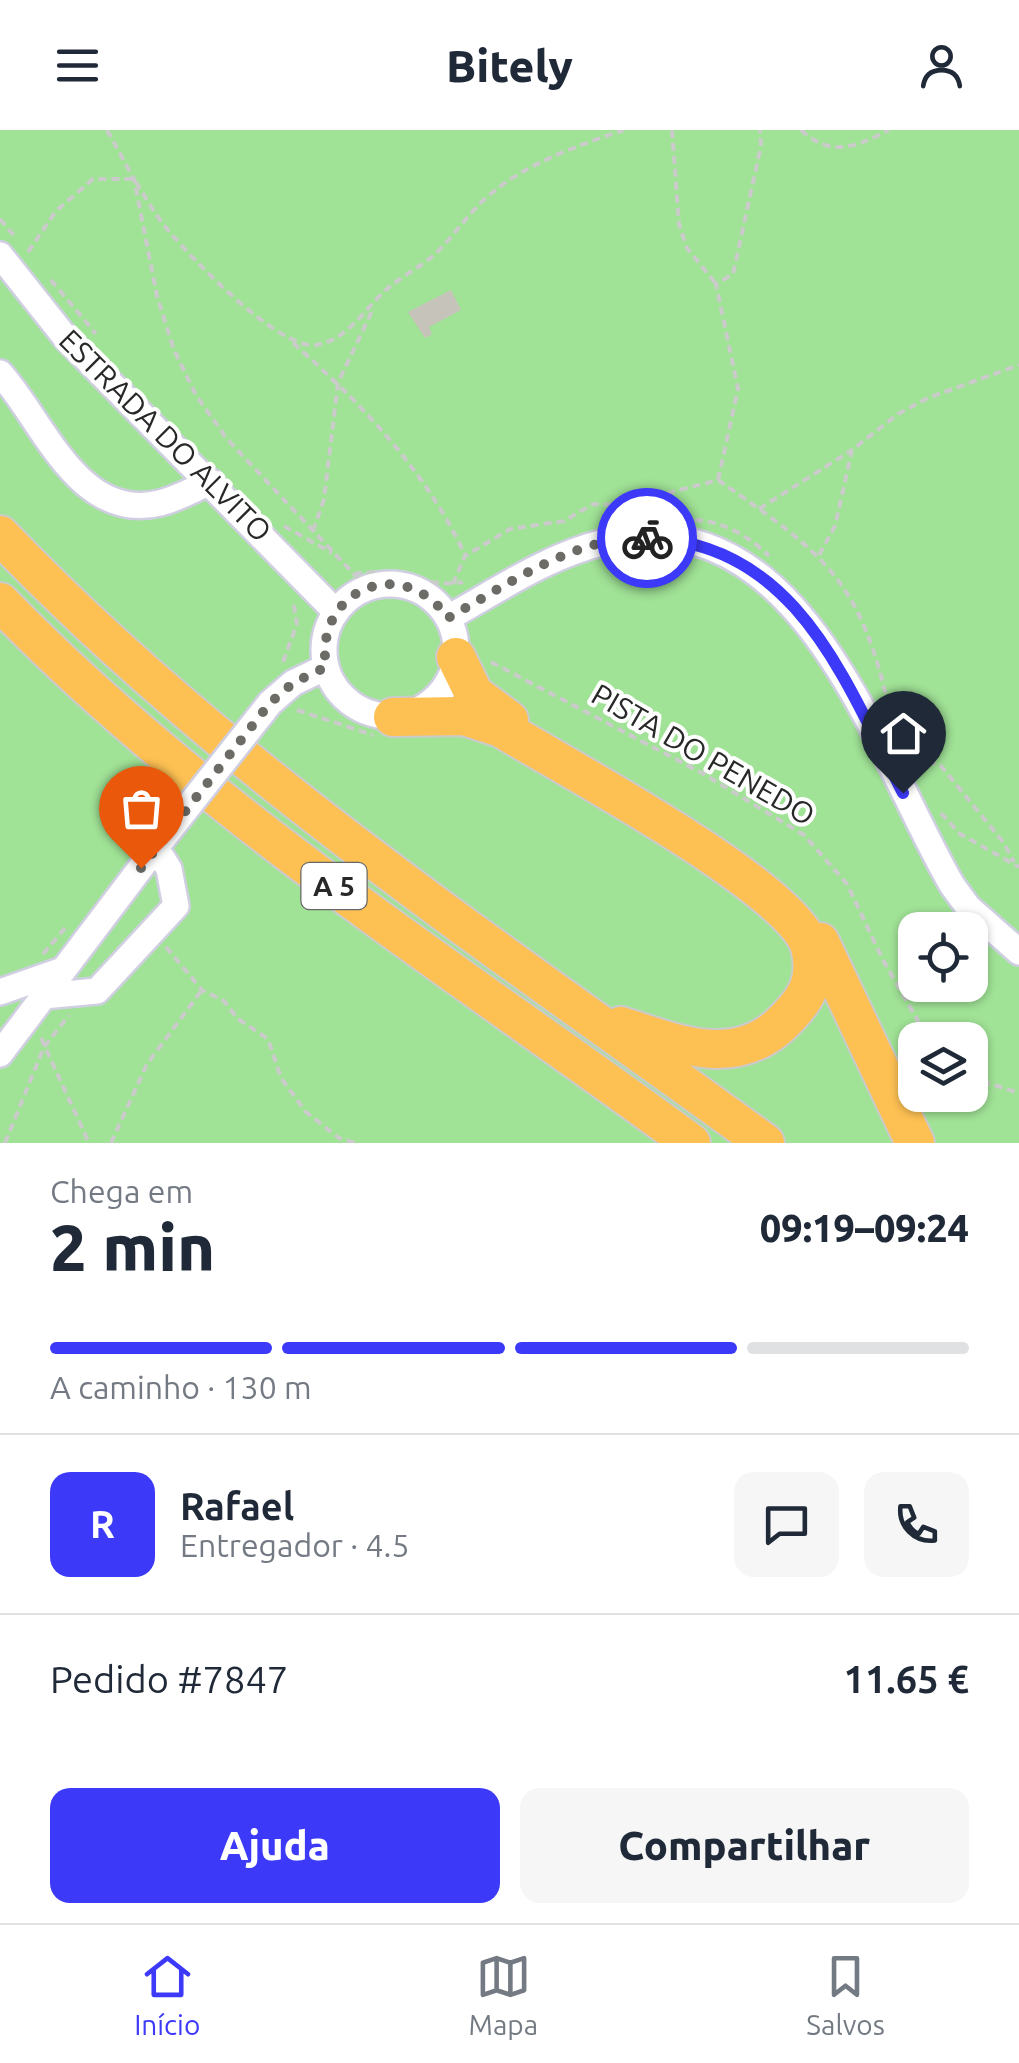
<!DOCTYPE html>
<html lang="pt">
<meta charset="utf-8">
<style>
body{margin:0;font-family:Ubuntu,sans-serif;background:#f6f6f7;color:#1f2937;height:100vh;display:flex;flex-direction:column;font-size:38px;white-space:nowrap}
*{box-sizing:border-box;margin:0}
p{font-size:32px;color:#747a83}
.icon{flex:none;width:55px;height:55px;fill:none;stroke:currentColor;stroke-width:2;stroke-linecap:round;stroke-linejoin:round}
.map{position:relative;height:1013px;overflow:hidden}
.sheet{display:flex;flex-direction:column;background:#fff;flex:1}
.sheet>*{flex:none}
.tools{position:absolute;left:898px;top:782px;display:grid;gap:20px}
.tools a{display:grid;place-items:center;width:90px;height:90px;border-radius:20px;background:#fff;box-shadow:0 2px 8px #0004;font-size:50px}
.pin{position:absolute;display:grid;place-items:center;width:85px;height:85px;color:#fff;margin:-102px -42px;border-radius:50% 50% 50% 0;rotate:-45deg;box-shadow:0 0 10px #0007}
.pin .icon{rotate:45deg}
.courier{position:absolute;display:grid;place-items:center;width:100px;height:100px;margin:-50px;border:8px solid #3d39f9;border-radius:50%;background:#fff;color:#222;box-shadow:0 2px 12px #0007}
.summary em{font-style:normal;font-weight:800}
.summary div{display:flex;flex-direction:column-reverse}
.summary{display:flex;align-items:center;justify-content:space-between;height:170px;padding:0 50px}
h1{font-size:65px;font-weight:800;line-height:75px}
.bar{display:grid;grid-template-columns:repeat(4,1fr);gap:15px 10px;align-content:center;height:120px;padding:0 50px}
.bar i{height:12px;border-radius:8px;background:#e0e1e3}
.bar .current{background:#3d39f9}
.bar p{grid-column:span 4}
.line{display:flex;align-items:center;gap:25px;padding:0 50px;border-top:2px solid #e0e1e3}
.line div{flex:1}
.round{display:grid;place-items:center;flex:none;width:105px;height:105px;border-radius:20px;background:#f6f6f7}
.action{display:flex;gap:20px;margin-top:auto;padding:20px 50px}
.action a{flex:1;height:115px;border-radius:20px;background:#3d39f9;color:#fff;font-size:40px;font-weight:800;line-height:115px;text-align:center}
.action a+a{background:#f6f6f7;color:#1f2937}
header{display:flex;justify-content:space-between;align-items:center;height:130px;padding:0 50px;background:#fff;font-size:45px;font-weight:800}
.menu{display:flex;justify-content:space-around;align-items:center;height:140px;border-top:2px solid #e0e1e3;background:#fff;font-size:28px;color:#747a83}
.menu a{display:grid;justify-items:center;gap:5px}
.menu .current{color:#3d39f9}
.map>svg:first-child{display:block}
.green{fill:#a0e296;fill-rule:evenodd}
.building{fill:#c6c4ba}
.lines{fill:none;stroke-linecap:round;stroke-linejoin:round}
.minor-casing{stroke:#d0cfe2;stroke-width:30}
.highway-casing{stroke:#cbcbcb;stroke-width:42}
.path{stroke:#cbcbcb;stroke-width:4;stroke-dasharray:8 5;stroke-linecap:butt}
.minor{stroke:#fff;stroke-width:25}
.highway{stroke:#fdc053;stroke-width:38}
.minor-bridge-casing{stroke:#d0cfe2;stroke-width:30;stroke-linecap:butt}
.minor-bridge{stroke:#fff;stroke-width:25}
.done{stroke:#6c6b66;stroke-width:10;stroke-dasharray:0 18}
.route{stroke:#3d39f9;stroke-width:12}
.labels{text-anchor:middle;stroke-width:8;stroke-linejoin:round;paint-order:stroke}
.shield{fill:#fff;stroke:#686868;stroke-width:2.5}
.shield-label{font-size:28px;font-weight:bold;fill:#282828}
.street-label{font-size:30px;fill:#282828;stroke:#fff}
</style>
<header><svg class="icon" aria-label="menu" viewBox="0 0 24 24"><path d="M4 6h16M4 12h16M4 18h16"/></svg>Bitely<svg class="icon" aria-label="person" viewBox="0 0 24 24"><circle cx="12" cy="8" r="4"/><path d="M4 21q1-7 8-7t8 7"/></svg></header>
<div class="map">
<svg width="1019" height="1013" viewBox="0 0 1019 1013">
<rect width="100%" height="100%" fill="#ebe7da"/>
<!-- green -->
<path class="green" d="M0,0H1019V1013H0ZM915,800H970V855H915ZM915,910H970V965H915Z"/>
<!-- building -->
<polygon class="building" points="451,160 461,180 429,197 432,204 425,208 408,182"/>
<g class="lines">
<!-- minor casing -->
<g class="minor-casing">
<g id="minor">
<polyline points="0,125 65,207 336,482"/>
<path d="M0,243C43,290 78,393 160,373C177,369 194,359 211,352"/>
<circle cx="390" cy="520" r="66"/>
<path d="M448,488C498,460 549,425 605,412C803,365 876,625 952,755L968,777L1019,822"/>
<polyline points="270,573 293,553 326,537"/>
<polyline points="0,862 60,841"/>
<polyline points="43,866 97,861 176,776 169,739 156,718"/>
<polyline points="0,924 161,711"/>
</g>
</g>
<!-- highway casing -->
<g class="highway-casing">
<g id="highway">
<path d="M0,405C226,641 503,822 765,1013"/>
<path d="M0,472C204,682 456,840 691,1013"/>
<polyline points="456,527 474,564 509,590"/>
<path d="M393,587L464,586L501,598C561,635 794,758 810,817C819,852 804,873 779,896C732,938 674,913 621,896"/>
<polyline points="820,812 915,1013"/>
</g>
</g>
<!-- path -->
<g class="path">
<polyline points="107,0 134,49 157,166 174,220 196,265 227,309 367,458"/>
<polyline points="672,0 679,94 687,118 716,154"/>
<path d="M801,0C831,28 856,17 889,0"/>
<polyline points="0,89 16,108"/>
<path d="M28,122L56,81L93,49H134C145,66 155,85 168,100C192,129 279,220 316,215C348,210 365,178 387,159C402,146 421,137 436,123C456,104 471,79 493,62C530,32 579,15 624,0"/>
<polyline points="51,150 96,204"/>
<path d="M293,213C361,273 427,342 465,425"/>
<polyline points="718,350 738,259 716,154 733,144 761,16 760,0"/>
<polyline points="759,379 852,320"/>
<path d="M695,390C723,391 750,407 769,426"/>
<polyline points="284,396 332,423"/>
<polyline points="313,401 324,369 338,253 372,181"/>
<polyline points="819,425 835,396 852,320 898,284 928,268 1019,235"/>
<path d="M354,444C392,436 426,459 463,452"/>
<path d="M453,454L465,426L510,399L564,391L593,374L622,375L718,350C826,425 861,450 890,583"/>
<polyline points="283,532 297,494 293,470"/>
<polyline points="491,532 702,643 804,705 847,754 883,830 929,910"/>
<polyline points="297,580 373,605"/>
<polyline points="901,604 921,629 941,636 1004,713 1014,732"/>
<polyline points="941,683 960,704 1019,737"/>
<polyline points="166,817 202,860 224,871 238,889 268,909 281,948 306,982 339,1008 356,1013"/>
<polyline points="43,824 66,797"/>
<polyline points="41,908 89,1013"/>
<polyline points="970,947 1019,963"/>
<polyline points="5,1013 44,917 69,885"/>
<polyline points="111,1013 147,934 202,860"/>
</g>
<!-- minor -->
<use href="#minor" class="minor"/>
<!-- highway -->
<use href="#highway" class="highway"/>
<!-- minor-bridge casing -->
<g class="minor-bridge-casing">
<polyline id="minor-bridge" points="161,711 270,573"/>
</g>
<!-- minor-bridge -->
<use href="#minor-bridge" class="minor-bridge"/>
</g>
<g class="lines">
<!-- done -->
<path class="done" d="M141,738L270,573L293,553L326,537C314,459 403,423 448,488C509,454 575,406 647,408"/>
<!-- route -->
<path class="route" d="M647,408C796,413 844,549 903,663"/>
</g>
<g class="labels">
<!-- shield labels -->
<rect class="shield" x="301.5" y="733" width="65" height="46" rx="8"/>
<g class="shield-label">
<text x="334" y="766">A 5</text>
</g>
<!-- street labels -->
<g class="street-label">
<text transform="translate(165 306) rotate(45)" y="10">ESTRADA DO ALVITO</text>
<text transform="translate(703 625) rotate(30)" y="10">PISTA DO PENEDO</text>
</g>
</g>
</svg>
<div class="tools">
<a><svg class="icon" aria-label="locate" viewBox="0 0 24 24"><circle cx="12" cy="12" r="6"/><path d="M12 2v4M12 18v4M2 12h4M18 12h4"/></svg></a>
<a><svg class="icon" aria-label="layers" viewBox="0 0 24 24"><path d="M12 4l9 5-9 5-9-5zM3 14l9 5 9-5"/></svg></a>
</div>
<div class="pin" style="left:141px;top:738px;background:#ea580c"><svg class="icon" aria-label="bag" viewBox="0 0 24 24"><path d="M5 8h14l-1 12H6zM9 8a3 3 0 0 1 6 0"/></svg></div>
<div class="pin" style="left:903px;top:663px;background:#1f2937"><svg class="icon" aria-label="home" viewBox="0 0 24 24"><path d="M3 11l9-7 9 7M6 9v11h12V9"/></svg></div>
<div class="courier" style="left:647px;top:408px"><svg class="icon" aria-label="bike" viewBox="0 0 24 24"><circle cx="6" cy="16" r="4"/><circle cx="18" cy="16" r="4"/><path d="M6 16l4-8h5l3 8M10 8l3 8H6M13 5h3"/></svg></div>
</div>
<section class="sheet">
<div class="summary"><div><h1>2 min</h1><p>Chega em</p></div><em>09:19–09:24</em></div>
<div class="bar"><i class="current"></i><i class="current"></i><i class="current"></i><i></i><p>A caminho · 130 m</p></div>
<div class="line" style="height:180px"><b class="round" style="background:#3d39f9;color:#fff">R</b><div><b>Rafael</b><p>Entregador · 4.5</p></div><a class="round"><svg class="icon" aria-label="chat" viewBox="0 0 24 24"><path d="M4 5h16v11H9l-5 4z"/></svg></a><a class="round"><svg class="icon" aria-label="phone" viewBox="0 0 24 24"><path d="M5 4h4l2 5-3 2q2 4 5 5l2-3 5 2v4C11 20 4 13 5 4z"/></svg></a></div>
<div class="line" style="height:130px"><div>Pedido #7847</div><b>11.65 €</b></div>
<div class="action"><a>Ajuda</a><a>Compartilhar</a></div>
</section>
<nav class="menu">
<a class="current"><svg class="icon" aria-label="home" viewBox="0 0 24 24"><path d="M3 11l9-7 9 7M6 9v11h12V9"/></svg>Início</a>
<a><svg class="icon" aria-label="map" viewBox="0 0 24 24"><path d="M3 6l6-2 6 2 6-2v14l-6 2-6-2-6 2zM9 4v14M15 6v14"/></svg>Mapa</a>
<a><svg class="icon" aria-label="saved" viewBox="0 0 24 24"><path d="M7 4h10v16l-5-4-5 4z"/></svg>Salvos</a>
</nav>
